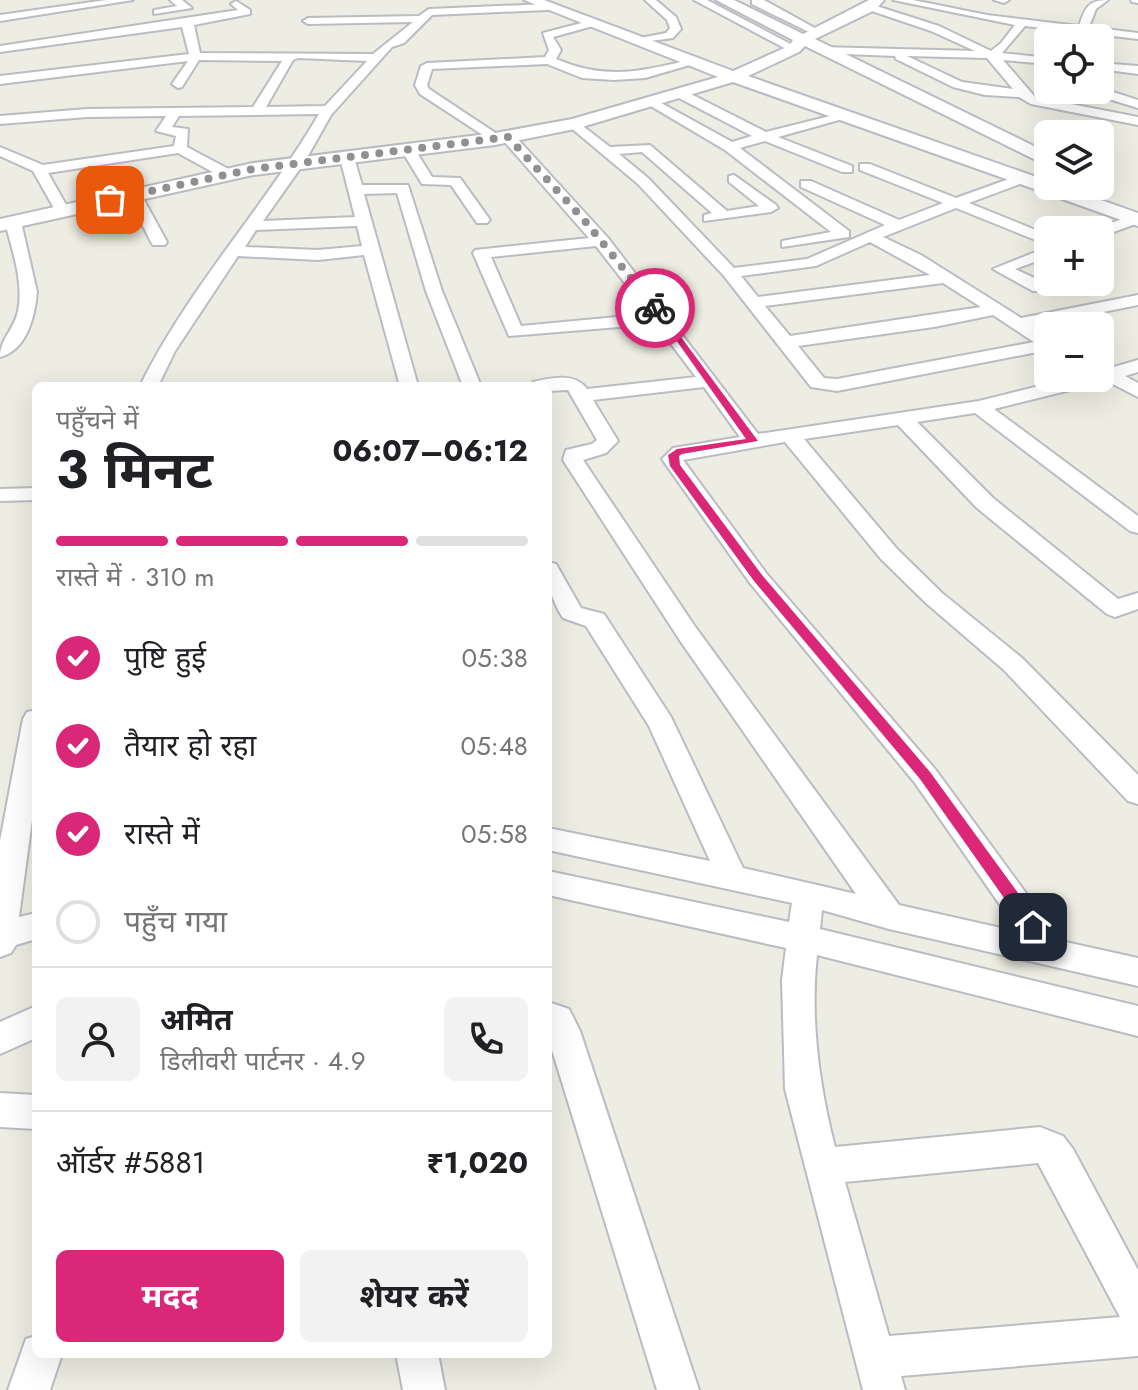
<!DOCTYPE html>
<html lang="hi">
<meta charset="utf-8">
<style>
body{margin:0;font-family:Jost,"Noto Sans Devanagari",sans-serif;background:#f2f2f2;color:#202124;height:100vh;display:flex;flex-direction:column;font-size:30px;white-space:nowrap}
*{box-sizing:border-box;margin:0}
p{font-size:26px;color:#757577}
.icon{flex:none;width:44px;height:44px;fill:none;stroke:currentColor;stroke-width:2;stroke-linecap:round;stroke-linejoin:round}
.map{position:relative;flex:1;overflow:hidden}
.side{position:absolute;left:32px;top:382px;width:520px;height:976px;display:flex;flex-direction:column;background:#fff;border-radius:12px;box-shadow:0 8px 32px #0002}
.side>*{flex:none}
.fabs{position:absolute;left:1034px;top:24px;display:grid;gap:16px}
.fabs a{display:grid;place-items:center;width:80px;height:80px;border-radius:12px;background:#fff;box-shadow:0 8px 32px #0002;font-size:40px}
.pin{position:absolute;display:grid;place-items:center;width:68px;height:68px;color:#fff;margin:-34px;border-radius:16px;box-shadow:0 4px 12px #0006}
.courier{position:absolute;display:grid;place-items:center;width:80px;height:80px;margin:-40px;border:6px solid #db2777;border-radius:50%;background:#fff;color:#222;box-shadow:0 2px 10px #0007}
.head em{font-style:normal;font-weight:700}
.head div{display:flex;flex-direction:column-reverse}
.head{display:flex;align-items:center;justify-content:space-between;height:136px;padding:0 24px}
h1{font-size:52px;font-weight:700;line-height:60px}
.bar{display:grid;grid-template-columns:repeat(4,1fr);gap:12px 8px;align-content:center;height:96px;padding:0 24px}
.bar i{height:10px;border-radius:6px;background:#e0e0e0}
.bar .active{background:#db2777}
.bar p{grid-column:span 4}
.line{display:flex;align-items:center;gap:20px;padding:0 24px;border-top:2px solid #e0e0e0}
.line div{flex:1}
.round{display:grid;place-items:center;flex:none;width:84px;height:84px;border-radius:12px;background:#f2f2f2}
ol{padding:0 24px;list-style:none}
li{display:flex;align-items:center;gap:24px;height:88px}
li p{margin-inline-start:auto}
li .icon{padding:8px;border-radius:50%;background:#db2777;color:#fff;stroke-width:4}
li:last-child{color:#757577}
li i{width:44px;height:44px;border:4px solid #e0e0e0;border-radius:50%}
.button{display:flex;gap:16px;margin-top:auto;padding:16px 24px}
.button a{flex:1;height:92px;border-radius:12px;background:#db2777;color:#fff;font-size:32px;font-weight:700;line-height:92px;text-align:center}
.button a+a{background:#f2f2f2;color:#202124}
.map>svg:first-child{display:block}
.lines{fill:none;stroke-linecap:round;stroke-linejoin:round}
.street-casing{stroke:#bbbcc2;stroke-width:4}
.secondary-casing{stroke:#b9bbc2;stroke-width:4}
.street{fill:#fff;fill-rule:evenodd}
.secondary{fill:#fff;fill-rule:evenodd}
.route{fill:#db2777}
.done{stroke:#8f9090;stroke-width:8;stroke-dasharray:0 14.4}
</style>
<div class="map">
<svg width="1138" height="1390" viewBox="0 0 1138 1390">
<rect width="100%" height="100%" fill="#eeede3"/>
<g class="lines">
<!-- street casing -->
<g class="street-casing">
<g id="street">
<polygon points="106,0 133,0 0,21 0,15"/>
<polygon points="170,0 182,0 192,8 154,14 154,10 177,6"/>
<polygon points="645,0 656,0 676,17 681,29 673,38 635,43 635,39 666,33 670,28 667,20"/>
<polygon points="694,0 707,0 800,49 790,51"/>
<polygon points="752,0 764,0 822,32 813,34 752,4"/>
<path d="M893,0H913L987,15L1079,26C1085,8 1088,0 1108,0L1096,9L1089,27L1138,33V39L1087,33L1085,38H1075L1077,32L1025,26L1002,53L1048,58V64L1003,60L1035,97L1138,117V125L1031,104L1019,97L985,95L953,87L896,59L895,56L821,53L815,50L821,47L975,51L931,31L866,9V5L870,4L939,26L991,51L1001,43L1015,25ZM907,56L987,58L1013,89L962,82Z"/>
<polygon points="994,0 1009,0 1004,3"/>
<polygon points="1131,0 1138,0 1138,3 1132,2"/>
<path d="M236,1L250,10V14L194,25L200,53L373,54L413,22L308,24L303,21L308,18L419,16L429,9L547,4L552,7L547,10L432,15L404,43L392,47L331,115L304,163L263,221L355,217L340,158L347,154L354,158L362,185H408L442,291L481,386H463L426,291L397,193L364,194L418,386H400L364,255L318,260L238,256L175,351L158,386H140C188,288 264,208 319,114L179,116L172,127L188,129L187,147L232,171V177H222L178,153L48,173L69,210L62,214L55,210L33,171L0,156V147L43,165L174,146L176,136L156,131L166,116L87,117L0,124V116L87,109L253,107L282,61L199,60L182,87L178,88L172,84L188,61L0,84V76L189,54L182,27L0,52V46L238,10L231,4ZM298,58L367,61L325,106L266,107L293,60ZM357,226L362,246L318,250L245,247L256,230Z"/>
<path d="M589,21L593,22V26L553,37L561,50L556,59C608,81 641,71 694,59L700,62L645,78L614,80L582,78L547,64L432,69L427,85L429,89L500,136V142L495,143L420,94L415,85L421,66L427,63L545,57L549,50L543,33Z"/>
<polygon points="1100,63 1138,66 1138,74 1100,69"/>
<polygon points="1044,86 1048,87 1048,90 1113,92 1138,100 1138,108 1112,100 1040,93 1040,87"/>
<polygon points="677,91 685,91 766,132 846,112 846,118 778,137 852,166 852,172 842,172 765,141 740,148 849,231 849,237 782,247 782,241 831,232 725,150 644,102 654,99 732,142 752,136 677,97"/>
<path d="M575,120L610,147L650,145L727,211L759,206L729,182V176L734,175L776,205L778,208L771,212L704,221V215L712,213L642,152L619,154L648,178L734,268L807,259L885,225L801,187V181H811L899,220L943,203L860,170V164H870L956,198L1020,175L1025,176V182L969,203L1048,235V245L956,208L883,237L921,255L1021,318L1138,295V305L1033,326L1048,335V350L837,391L811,387L724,276L638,184L570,127V121ZM870,242L930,275L758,297L741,276L816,266ZM943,283L981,307L790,336L765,306ZM993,315L1034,342L837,379L824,378L798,346L934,327Z"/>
<path d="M503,134H513L608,238L758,434L979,401L1071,378H1100V371L1138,360V372L1125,376L1138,383V397L1107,381L994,409L1138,516V533L1130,531L975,413L917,422L993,498L1118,599L1138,593V609L1115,617L1107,614L977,508L898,425L804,439L897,549L942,593L1022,658L1138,775V804L1128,801L1004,670L926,603L881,559L785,442L683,460L766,573L935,769L1061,941L1138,958V986L889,929L822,910L820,929L1138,1006V1036L817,955C810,1019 819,1085 835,1147L1040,1127L1063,1136L1073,1149L1138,1270V1356L901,1376L905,1390H863L785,1089L782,980L786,948L548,895V871L789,922L792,903L548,850V828L710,861L649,726L586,626L563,618C551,599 548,585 548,562L556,564L581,608L604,614L671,717L743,868L856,894L679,639L563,460L566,450L592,444L597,440L568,390L548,391V386H531L533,382C551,378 575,372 587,389L696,377L656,324L509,336L473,253L475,250L589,238L503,140ZM596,246L649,314L521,326L491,257ZM704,387L740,437L673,448L662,459L750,583L915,783L1019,932L899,905L696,628L583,460L606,453L618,441L593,400ZM1038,1163L1120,1317L889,1336L845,1182Z"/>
<polygon points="404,148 414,148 432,177 460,178 490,220 487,223 477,223 451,185 422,184 402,151"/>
<polygon points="134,190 139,191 167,242 165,245 153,245 151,242 127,194"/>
<polygon points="1134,214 1138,215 1138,223 1100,237 1100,230 1094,230"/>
<path d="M13,217L21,222L37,292C35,316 27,350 0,357C0,339 14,330 18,311C24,282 12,250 5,222Z"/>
<polygon points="1048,247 1048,257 1015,269 1045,283 1047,287 1045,291 1033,291 993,269"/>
<polygon points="36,488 36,500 0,501 0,489"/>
<polygon points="36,710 36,790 19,917 36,913 36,939 16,945 11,953 0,957 0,841 23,719 27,712"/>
<polygon points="548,1002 569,1009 580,1031 699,1390 657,1390 548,1037"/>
<polygon points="36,1006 36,1038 0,1054 0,1022"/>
<polygon points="0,1093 36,1095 36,1129 0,1127"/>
<polygon points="36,1336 36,1354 62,1354 50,1390 8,1390 26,1339"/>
<polygon points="396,1354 438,1354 445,1390 403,1390"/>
</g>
</g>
<!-- secondary casing -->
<g class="secondary-casing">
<polygon id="secondary" points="524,0 544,0 733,71 789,46 793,40 716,0 734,0 803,34 869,0 884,0 875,10 815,39 1048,153 1048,166 805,46 799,52 748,76 1048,181 1048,186 1061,186 1138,213 1138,226 733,82 575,129 495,145 253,175 0,231 0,219 253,163 495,133 572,119 718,77"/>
</g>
<!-- street -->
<use href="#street" class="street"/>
<!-- secondary -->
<use href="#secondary" class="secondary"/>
</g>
<!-- route -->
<polygon class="route" points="652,306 658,306 758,441 682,454 679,456 680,465 762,575 930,772 1039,922 1039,932 1028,932 920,779 754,581 670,466 668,455 677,449 746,439"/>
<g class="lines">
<!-- done -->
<polyline class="done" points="110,200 253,169 508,137 585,221 655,308"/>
</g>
</svg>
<div class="fabs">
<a><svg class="icon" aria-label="locate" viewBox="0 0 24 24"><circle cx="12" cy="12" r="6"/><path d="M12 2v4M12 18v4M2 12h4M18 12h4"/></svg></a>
<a><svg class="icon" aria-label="layers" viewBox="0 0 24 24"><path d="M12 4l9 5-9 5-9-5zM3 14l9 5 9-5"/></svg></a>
<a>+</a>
<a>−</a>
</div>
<div class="pin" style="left:110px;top:200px;background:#ea580c"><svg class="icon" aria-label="bag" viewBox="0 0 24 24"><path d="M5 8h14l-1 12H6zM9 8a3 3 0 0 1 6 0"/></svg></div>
<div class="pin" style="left:1033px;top:927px;background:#1f2937"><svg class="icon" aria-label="home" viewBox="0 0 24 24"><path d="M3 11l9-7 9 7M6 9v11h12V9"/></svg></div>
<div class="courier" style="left:655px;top:308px"><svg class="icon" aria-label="bike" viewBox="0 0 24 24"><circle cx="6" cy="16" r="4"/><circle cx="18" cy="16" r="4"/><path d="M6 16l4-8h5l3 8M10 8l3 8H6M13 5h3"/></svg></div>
<section class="side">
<div class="head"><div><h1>3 मिनट</h1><p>पहुँचने में</p></div><em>06:07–06:12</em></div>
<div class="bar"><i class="active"></i><i class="active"></i><i class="active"></i><i></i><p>रास्ते में · 310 m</p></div>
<ol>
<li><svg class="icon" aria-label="check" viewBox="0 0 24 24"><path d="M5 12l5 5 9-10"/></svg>पुष्टि हुई<p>05:38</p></li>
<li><svg class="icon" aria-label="check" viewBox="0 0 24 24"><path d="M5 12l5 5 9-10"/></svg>तैयार हो रहा<p>05:48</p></li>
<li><svg class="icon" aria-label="check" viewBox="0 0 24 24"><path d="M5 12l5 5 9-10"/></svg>रास्ते में<p>05:58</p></li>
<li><i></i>पहुँच गया</li>
</ol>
<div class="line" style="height:144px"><a class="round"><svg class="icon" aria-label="person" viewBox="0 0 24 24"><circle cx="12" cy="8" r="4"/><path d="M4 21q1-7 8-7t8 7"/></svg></a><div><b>अमित</b><p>डिलीवरी पार्टनर · 4.9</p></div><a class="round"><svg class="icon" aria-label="phone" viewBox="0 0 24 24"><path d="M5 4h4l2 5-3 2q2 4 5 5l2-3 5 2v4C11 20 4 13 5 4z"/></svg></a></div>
<div class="line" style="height:104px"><div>ऑर्डर #5881</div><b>₹1,020</b></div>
<div class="button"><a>मदद</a><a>शेयर करें</a></div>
</section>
</div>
